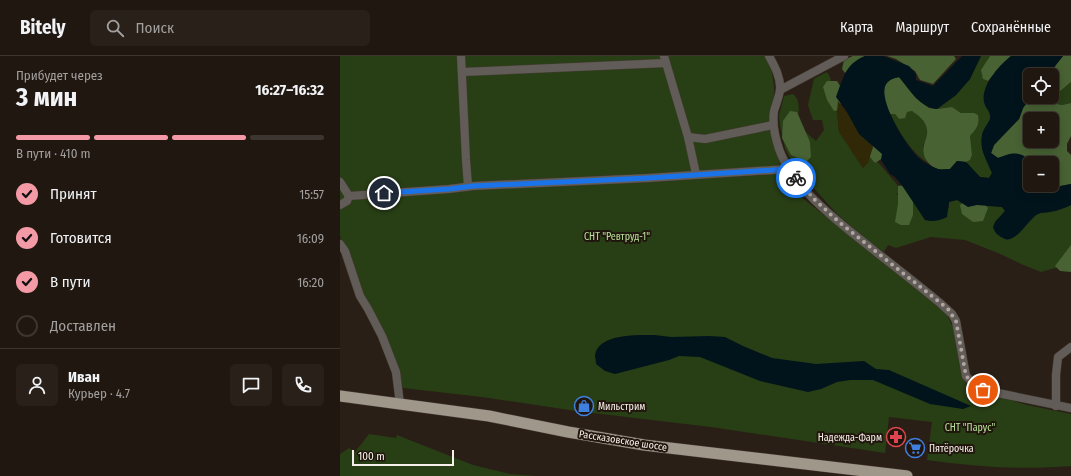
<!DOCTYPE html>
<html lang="ru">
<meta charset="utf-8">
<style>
body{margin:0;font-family:"Fira Sans Condensed",sans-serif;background:#282019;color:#f1f3f6;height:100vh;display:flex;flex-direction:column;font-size:15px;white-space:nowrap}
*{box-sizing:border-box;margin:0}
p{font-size:13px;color:#a29f9f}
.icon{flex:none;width:22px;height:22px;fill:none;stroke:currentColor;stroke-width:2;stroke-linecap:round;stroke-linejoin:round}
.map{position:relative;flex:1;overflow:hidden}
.panel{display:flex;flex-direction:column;background:#201710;width:340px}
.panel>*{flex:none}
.tools{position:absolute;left:683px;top:12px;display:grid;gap:8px}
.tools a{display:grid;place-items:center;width:36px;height:36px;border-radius:6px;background:#201710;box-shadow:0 2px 10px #0003,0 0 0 1px #3d3630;font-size:20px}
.scale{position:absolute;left:12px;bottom:10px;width:102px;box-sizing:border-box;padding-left:4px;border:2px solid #f8f0ea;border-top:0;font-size:11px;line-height:14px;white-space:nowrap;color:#f8f0ea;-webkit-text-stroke:3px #20160d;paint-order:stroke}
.pin{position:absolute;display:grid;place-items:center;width:34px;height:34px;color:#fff;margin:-17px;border:2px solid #fff;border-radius:50%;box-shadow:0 1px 4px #0007}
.courier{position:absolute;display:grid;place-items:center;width:40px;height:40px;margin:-20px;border:3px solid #1a73e8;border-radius:50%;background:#fff;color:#222;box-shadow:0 1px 5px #0007}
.overview em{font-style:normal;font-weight:700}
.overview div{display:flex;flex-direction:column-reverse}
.overview{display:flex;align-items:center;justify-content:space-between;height:68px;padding:0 16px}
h1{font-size:26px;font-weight:700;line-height:30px}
.bar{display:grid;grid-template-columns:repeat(4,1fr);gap:6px 4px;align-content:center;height:48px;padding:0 16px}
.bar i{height:5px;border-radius:3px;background:#3d3630}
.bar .active{background:#f49aa6}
.bar p{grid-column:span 4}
.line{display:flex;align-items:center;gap:10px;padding:0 16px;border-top:1px solid #3d3630}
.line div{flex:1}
.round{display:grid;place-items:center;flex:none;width:42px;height:42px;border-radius:6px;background:#282019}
ol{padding:0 16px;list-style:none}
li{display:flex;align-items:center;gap:12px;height:44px}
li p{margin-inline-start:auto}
li .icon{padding:4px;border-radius:50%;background:#f49aa6;color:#111;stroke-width:4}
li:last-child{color:#a29f9f}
li i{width:22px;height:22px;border:2px solid #3d3630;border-radius:50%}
header{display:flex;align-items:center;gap:24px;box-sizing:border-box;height:56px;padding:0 20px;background:#201710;border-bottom:1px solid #3d3630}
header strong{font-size:19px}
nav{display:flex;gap:22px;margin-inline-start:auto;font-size:14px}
.search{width:280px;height:36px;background:#282019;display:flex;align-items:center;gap:10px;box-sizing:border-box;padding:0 14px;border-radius:6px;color:#a29f9f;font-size:15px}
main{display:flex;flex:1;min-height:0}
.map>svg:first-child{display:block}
.green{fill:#283e15}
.forest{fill:#486234;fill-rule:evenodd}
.sand{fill:#302807}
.water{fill:#02141b}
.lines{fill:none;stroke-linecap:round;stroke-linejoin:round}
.minor-casing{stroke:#473c34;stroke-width:9}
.primary-casing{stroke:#473c34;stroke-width:12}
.minor{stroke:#615c57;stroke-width:8}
.primary{stroke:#a0978b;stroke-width:11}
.done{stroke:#b0a7a0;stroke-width:4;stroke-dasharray:0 7.2}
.route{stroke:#1a73e8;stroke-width:5}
.labels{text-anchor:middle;stroke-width:4;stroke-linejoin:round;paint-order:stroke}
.park-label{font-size:10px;fill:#b8e299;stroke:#20160d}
.poi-label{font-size:10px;fill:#f8f0ea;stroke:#20160d;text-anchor:start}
.street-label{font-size:10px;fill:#f8f0ea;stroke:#20160d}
</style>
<header>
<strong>Bitely</strong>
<div class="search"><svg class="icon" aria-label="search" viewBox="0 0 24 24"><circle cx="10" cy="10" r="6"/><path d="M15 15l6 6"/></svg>Поиск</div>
<nav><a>Карта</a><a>Маршрут</a><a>Сохранённые</a></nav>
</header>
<main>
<section class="panel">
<div class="overview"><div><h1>3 мин</h1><p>Прибудет через</p></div><em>16:27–16:32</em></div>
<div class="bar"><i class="active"></i><i class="active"></i><i class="active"></i><i></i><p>В пути · 410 m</p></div>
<ol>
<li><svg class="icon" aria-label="check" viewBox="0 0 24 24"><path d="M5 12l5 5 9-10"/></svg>Принят<p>15:57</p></li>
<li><svg class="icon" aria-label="check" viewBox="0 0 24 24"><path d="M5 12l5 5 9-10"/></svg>Готовится<p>16:09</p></li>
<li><svg class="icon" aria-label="check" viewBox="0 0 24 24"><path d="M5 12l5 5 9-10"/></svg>В пути<p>16:20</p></li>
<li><i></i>Доставлен</li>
</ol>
<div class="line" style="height:72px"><a class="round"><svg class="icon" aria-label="person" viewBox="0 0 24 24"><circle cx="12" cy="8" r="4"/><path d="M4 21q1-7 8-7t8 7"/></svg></a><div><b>Иван</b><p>Курьер · 4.7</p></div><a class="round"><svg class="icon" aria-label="chat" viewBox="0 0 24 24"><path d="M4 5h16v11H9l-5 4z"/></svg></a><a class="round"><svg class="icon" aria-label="phone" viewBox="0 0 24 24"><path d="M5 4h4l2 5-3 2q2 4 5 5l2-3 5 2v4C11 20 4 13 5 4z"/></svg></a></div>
</section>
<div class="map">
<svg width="731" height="420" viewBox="0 0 731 420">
<rect width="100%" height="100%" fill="#2a1f16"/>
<!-- green -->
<g class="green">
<path d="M0,0H426C431,12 435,25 434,39C433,48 430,57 430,66C430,90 446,121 460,140L606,257L613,271L621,317L626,327L633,333L687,349L731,358V410C683,414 635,411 587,404L592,366L549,361L545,397L371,371L236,355L142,341L63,332L37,271L20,240L0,180Z"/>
<polygon points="641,0 650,0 647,4 643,23 648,25 645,37 650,55 650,63 642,79 642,93 652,117 649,122 640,121 626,106 630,104 632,99 629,80 637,71 633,57 621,57 612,51 597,53 616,39 630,23"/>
<path d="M487,16L490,21L497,56L499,76L511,92V94L523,112L531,99L534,102V107L537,105L560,132L558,138L556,137L572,160L573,145L585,164L609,152V146L617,144L637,149L662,151L665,155L655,166L678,178C684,171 690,161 699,157C709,153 721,153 731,149V191L719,211L701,216L681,208L658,197L625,184L591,181L556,192L548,189L544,196L526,183L496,157L471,129L474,126V120L469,110L451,104L445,92L440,70L439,60L444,40L453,38C462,45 458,59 457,69L476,85L484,74L482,64H473L468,49L474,23L477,21Z"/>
<polygon points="731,26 731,47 722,49 716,48 715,42 718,37"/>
<path d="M572,55C580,60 589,68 587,79C586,84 582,89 583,95C584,99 586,103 588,107C571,96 559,76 550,58H555L559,63L567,56Z"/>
<polygon points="29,378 56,382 57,379 133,409 170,418 196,420 0,420 0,398 9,392 15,396"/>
</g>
<!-- forest -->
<g class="forest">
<polygon points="513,0 525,0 512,8 505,17 502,13 504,4"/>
<polygon points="547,0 614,0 616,3 593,28 580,24 575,15 556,3"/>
<polygon points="650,0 671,0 648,25 643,23 641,14"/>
<path d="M723,0H731V26L718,37L715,42L717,48L722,49L731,47V80L727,88V95L731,99V128L705,133H693L687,127L688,115L670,98L658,102L651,97L654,89L679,63L683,52L691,41H712V19H708ZM690,63H712V85H690ZM690,107H712V129H690Z"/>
<path d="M559,21L576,42L589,52L597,53L612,51L621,57H634L638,59C640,69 636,73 630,80L632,99L630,104L626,106L617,105L610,113C607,113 601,114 598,113C588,110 581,99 584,89C585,84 588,79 587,74C586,65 579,60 572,55L567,56L565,62L559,63L555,58H550C543,42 538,25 559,21Z"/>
<polygon points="487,25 497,25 502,33 500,54 494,55 487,44 483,31"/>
<polygon points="450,55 457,56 470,86 471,101 466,106 451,99 442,82 443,65"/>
<polygon points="535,85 546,100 535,107 528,99"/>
<polygon points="566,129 573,141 573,159 569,169 561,169 555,166 558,148 558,130"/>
<polygon points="631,141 640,143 648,152 643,165 633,166 622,158 620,149"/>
<polygon points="731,189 731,216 720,215 715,210"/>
</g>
<!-- sand -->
<polygon class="sand" points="498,45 533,91 528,107 523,112 499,76 497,56"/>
<!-- water -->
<g class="water">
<path d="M525,0H543L569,10L576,18V24L593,30L622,0H641L630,23L616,39L597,53C579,51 570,34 559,21C555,22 549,23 546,28C537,44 567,91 579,102C584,106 592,111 598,113C601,114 607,113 610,113L617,105L626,106L640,121L649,122L652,117C647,105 639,93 642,79C643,73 648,68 650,63C651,56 647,54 645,49C638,33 659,9 671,0H723L708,19H690L691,41L683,52L679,63L654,89L651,97L658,102C671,97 676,95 688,102L687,127L693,133H705L731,128V149C725,152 717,155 710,156C706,157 702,156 698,158C688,163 675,190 663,182C657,179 655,177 653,171L655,166L665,155L662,151L637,149L628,151L617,144L609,146L607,161C599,165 593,166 585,164L563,131L555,121L550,118L541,104L542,98L519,78L507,56L496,41C503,23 505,8 525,0Z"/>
<path d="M315,279L331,281L369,280L385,281L403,290L432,302L476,308L524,305L536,313L549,314L631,350L623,353L590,348L533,324H510L497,326L481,333L468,336L420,325L360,301L339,300L329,304L275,318L265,315L256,308C256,305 255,301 255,299C259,277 298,279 315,279Z"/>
</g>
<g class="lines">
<!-- minor casing -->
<g class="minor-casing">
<g id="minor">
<polyline points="121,0 126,104 128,130"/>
<polyline points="324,0 348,81"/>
<path d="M429,0C435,11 441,22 440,34C439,41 436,48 434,55C432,68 435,81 439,93C453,133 500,167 531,192C554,210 577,228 600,247L612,258L616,265L626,320L634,328L643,334L731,352"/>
<polyline points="122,16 326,7"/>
<polyline points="440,34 504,0"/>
<polyline points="356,118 348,81 365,83 433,69"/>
<polyline points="0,126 9,140 7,145 0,149"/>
<polyline points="9,140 109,133 133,130 308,122 449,113"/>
<polyline points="0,188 5,195 20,240 28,253 42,280 56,316 60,348"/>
<polyline points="716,350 716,319 718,301 731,291"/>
</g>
</g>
<!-- primary casing -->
<g class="primary-casing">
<polyline id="primary" points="0,340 149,360 228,376 304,389 567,420"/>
</g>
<!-- minor -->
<use href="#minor" class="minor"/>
<!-- primary -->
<use href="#primary" class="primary"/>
</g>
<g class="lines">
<!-- done -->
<polyline class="done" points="456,122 474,143 499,166 608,253 616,265 626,320 634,328 643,334"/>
<!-- route -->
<polyline class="route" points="44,137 109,133 133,130 308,122 449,113 456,122"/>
</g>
<!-- icons -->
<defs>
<g id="shop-ring" transform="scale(1)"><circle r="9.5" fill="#20160d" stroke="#3f7fe0" stroke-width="1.5"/><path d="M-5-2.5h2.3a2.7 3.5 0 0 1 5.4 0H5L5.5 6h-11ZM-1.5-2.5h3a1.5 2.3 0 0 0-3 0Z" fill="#3f7fe0"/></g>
<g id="pharmacy-ring" transform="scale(1)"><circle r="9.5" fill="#20160d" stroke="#e0444e" stroke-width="1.5"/><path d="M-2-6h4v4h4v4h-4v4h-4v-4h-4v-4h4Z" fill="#e0444e"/></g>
<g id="supermarket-ring" transform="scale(1)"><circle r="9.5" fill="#20160d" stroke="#3f7fe0" stroke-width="1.5"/><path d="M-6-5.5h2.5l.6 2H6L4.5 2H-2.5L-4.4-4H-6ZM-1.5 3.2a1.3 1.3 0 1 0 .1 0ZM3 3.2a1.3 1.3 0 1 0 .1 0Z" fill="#3f7fe0"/></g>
</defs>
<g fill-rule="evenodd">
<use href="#shop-ring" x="244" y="350"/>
<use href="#pharmacy-ring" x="556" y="381"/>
<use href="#supermarket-ring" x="575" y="392"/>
</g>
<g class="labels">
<!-- park labels -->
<g class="park-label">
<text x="277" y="184">СНТ "Ревтруд-1"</text>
<text x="630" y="375">СНТ "Парус"</text>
</g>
<!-- poi labels -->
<g class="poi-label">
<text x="258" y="354">Мильстрим</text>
<text x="542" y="385" text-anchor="end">Надежда-Фарм</text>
<text x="589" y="396">Пятёрочка</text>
</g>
<!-- street labels -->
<g class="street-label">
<text transform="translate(283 384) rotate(9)" y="4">Рассказовское шоссе</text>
</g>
</g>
</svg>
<div class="tools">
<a><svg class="icon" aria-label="locate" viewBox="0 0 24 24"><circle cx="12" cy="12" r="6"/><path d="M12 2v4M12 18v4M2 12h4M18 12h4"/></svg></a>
<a>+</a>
<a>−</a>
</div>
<div class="scale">100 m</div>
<div class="pin" style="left:643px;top:334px;background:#ea580c"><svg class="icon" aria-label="bag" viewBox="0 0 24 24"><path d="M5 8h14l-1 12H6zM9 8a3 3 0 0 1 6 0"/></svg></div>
<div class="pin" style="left:44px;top:137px;background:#1f2937"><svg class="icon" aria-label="home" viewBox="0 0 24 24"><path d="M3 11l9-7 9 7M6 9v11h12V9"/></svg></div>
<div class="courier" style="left:456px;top:122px"><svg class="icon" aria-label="bike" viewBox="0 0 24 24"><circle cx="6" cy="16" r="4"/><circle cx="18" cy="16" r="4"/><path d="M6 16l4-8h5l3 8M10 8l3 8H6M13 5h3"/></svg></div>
</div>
</main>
